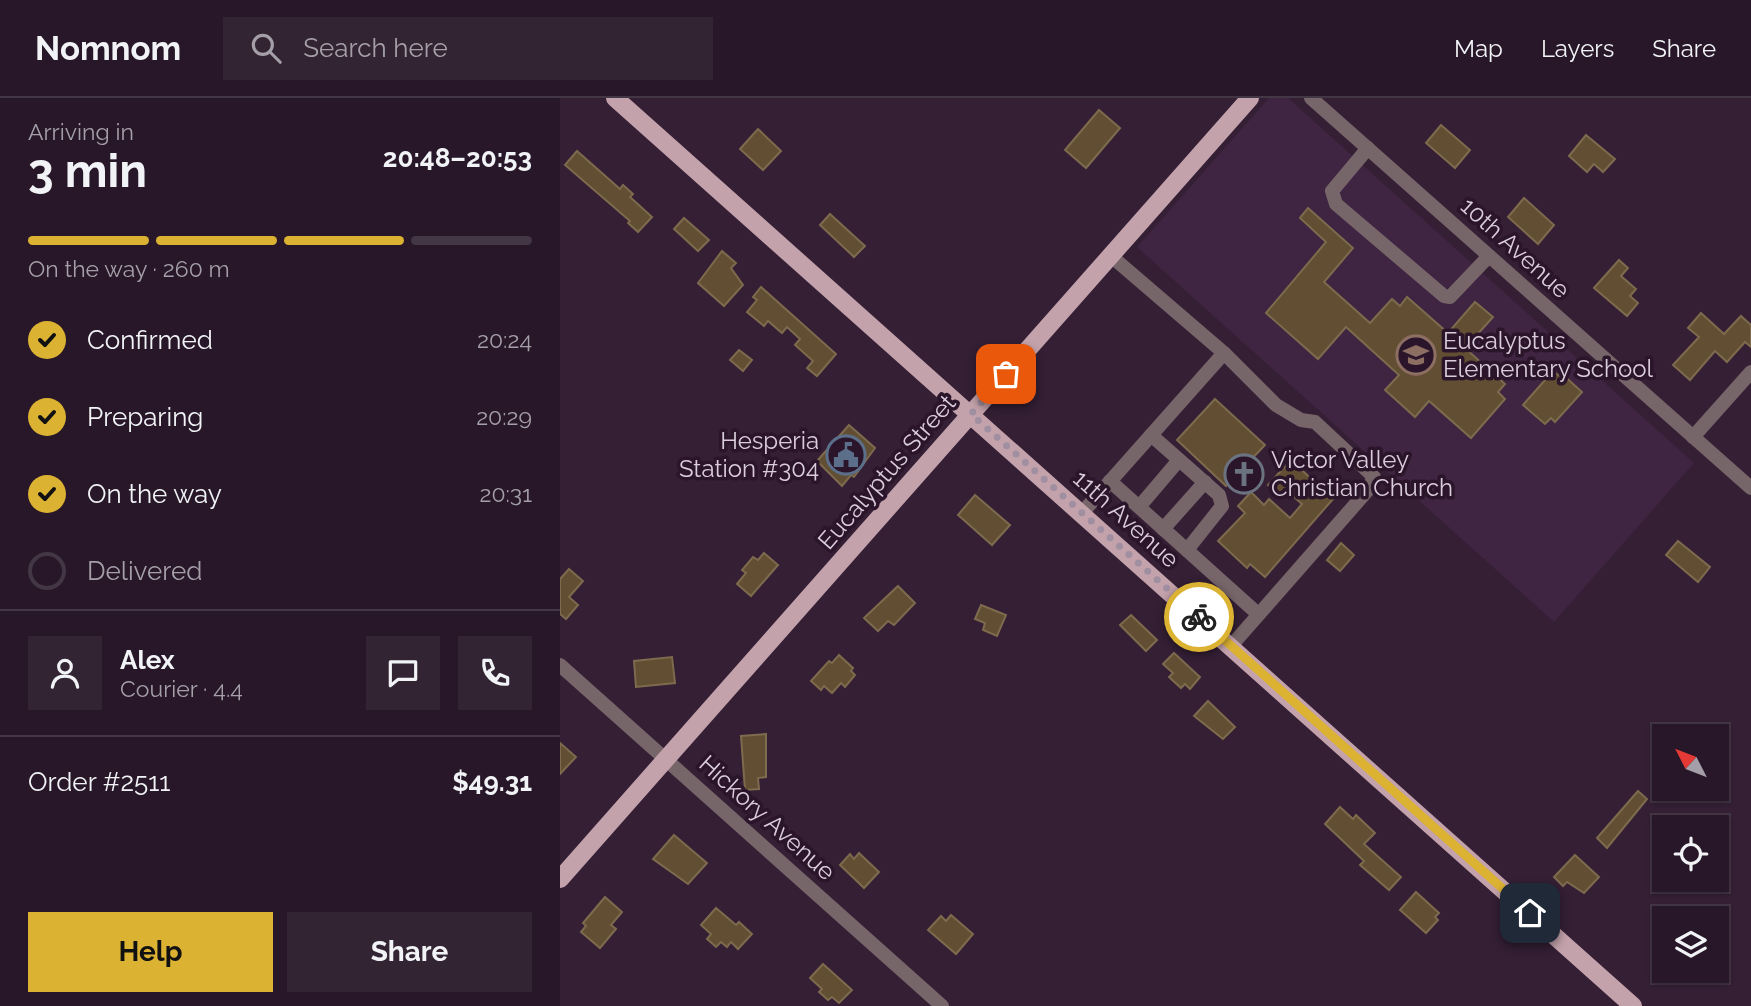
<!DOCTYPE html>
<meta charset="utf-8">
<style>
body{margin:0;font-family:Raleway,sans-serif;background:#332434;color:#f1f3f6;height:100vh;display:flex;flex-direction:column;font-size:26px;white-space:nowrap}
*{box-sizing:border-box;margin:0}
p{font-size:23px;color:#a49fa8}
.icon{flex:none;width:38px;height:38px;fill:none;stroke:currentColor;stroke-width:2;stroke-linecap:round;stroke-linejoin:round}
.map{position:relative;flex:1;overflow:hidden}
.drawer{display:flex;flex-direction:column;background:#271728;width:560px}
.drawer>*{flex:none}
.needle{width:46px;rotate:312deg}
.fabs{position:absolute;left:1092px;top:626px;display:grid;gap:14px}
.fabs a{display:grid;place-items:center;width:77px;height:77px;border-radius:0px;background:#271728;box-shadow:0 2px 5px #0004,0 0 0 2px #433645;font-size:35px}
.pin{position:absolute;display:grid;place-items:center;width:60px;height:60px;color:#fff;margin:-30px;border-radius:14px;box-shadow:0 4px 10px #0006}
.courier{position:absolute;display:grid;place-items:center;width:70px;height:70px;margin:-35px;border:5px solid #dcb233;border-radius:50%;background:#fff;color:#222;box-shadow:0 2px 9px #0007}
.overview em{font-style:normal;font-weight:700}
.overview div{display:flex;flex-direction:column-reverse}
.overview{display:flex;align-items:center;justify-content:space-between;height:119px;padding:0 28px}
h1{font-size:46px;font-weight:700;line-height:52px}
.bar{display:grid;grid-template-columns:repeat(4,1fr);gap:10px 7px;align-content:center;height:84px;padding:0 28px}
.bar i{height:9px;border-radius:5px;background:#433645}
.bar .current{background:#dcb233}
.bar p{grid-column:span 4}
.line{display:flex;align-items:center;gap:18px;padding:0 28px;border-top:2px solid #433645}
.line div{flex:1}
.round{display:grid;place-items:center;flex:none;width:74px;height:74px;border-radius:0px;background:#332434}
ol{padding:0 28px;list-style:none}
li{display:flex;align-items:center;gap:21px;height:77px}
li p{margin-inline-start:auto}
li .icon{padding:7px;border-radius:50%;background:#dcb233;color:#111;stroke-width:4}
li:last-child{color:#a49fa8}
li i{width:38px;height:38px;border:4px solid #433645;border-radius:50%}
.cta{display:flex;gap:14px;margin-top:auto;padding:14px 28px}
.cta a{flex:1;height:80px;border-radius:0px;background:#dcb233;color:#111;font-size:28px;font-weight:700;line-height:80px;text-align:center}
.cta a+a{background:#332434;color:#f1f3f6}
header{display:flex;align-items:center;gap:42px;box-sizing:border-box;height:98px;padding:0 35px;background:#271728;border-bottom:2px solid #433645}
header strong{font-size:33px}
nav{display:flex;gap:38px;margin-inline-start:auto;font-size:24px}
.search{width:490px;height:63px;background:#332434;display:flex;align-items:center;gap:18px;box-sizing:border-box;padding:0 24px;border-radius:0px;color:#a49fa8;font-size:26px}
main{display:flex;flex:1;min-height:0}
.map>svg:first-child{display:block}
.built{fill:#3f2541}
.building{fill:#624e32;stroke:#7e6a4d;stroke-width:2}
.lines{fill:none;stroke-linecap:round;stroke-linejoin:round}
.minor{stroke:#766569;stroke-width:14}
.major{stroke:#c4a2ab;stroke-width:18}
.done{stroke:#a08fa0;stroke-width:7;stroke-dasharray:0 12.6}
.route{stroke:#dcb233;stroke-width:9}
.labels{text-anchor:middle;stroke-width:7;stroke-linejoin:round;paint-order:stroke}
.street-label{font-size:24px;fill:#daccda;stroke:#2a152b}
.poi-label{font-size:24px;fill:#daccda;stroke:#2a152b;text-anchor:start}
</style>
<header>
<strong>Nomnom</strong>
<div class="search"><svg class="icon" aria-label="search" viewBox="0 0 24 24"><circle cx="10" cy="10" r="6"/><path d="M15 15l6 6"/></svg>Search here</div>
<nav><a>Map</a><a>Layers</a><a>Share</a></nav>
</header>
<main>
<section class="drawer">
<div class="overview"><div><h1>3 min</h1><p>Arriving in</p></div><em>20:48–20:53</em></div>
<div class="bar"><i class="current"></i><i class="current"></i><i class="current"></i><i></i><p>On the way · 260 m</p></div>
<ol>
<li><svg class="icon" aria-label="check" viewBox="0 0 24 24"><path d="M5 12l5 5 9-10"/></svg>Confirmed<p>20:24</p></li>
<li><svg class="icon" aria-label="check" viewBox="0 0 24 24"><path d="M5 12l5 5 9-10"/></svg>Preparing<p>20:29</p></li>
<li><svg class="icon" aria-label="check" viewBox="0 0 24 24"><path d="M5 12l5 5 9-10"/></svg>On the way<p>20:31</p></li>
<li><i></i>Delivered</li>
</ol>
<div class="line" style="height:126px"><a class="round"><svg class="icon" aria-label="person" viewBox="0 0 24 24"><circle cx="12" cy="8" r="4"/><path d="M4 21q1-7 8-7t8 7"/></svg></a><div><b>Alex</b><p>Courier · 4.4</p></div><a class="round"><svg class="icon" aria-label="chat" viewBox="0 0 24 24"><path d="M4 5h16v11H9l-5 4z"/></svg></a><a class="round"><svg class="icon" aria-label="phone" viewBox="0 0 24 24"><path d="M5 4h4l2 5-3 2q2 4 5 5l2-3 5 2v4C11 20 4 13 5 4z"/></svg></a></div>
<div class="line" style="height:91px"><div>Order #2511</div><b>$49.31</b></div>
<div class="cta"><a>Help</a><a>Share</a></div>
</section>
<div class="map">
<svg width="1191" height="908" viewBox="0 0 1191 908">
<rect width="100%" height="100%" fill="#341f35"/>
<!-- built -->
<polygon class="built" points="709,0 728,0 1134,365 994,524 577,149"/>
<!-- building -->
<g class="building">
<polygon points="539,12 560,30 526,70 505,52"/>
<polygon points="881,27 910,52 895,70 866,45"/>
<polygon points="198,31 221,53 203,72 180,51"/>
<polygon points="1026,37 1055,61 1043,74 1034,66 1027,74 1009,58"/>
<polygon points="17,53 60,91 63,87 73,96 70,99 92,119 78,134 68,125 70,123 5,67"/>
<polygon points="964,100 994,127 978,146 948,119"/>
<polygon points="748,110 793,150 764,184 810,225 832,201 840,208 847,199 888,235 915,204 933,219 905,250 945,286 938,294 945,301 911,340 869,303 855,319 825,292 839,277 786,229 758,261 706,215 766,144 740,120"/>
<polygon points="270,116 305,148 294,159 260,127"/>
<polygon points="124,120 149,142 138,153 114,131"/>
<polygon points="162,153 176,165 171,170 183,187 164,208 138,185"/>
<polygon points="1059,162 1068,170 1061,178 1076,191 1070,198 1078,205 1067,218 1034,190"/>
<polygon points="201,189 276,256 257,278 247,270 253,263 235,247 240,241 227,229 222,235 208,223 204,228 187,214 197,202 193,199"/>
<polygon points="1141,215 1164,236 1181,218 1191,227 1191,249 1185,244 1167,264 1155,253 1130,282 1113,267 1139,239 1128,230"/>
<polygon points="179,252 192,262 183,273 170,262"/>
<polygon points="993,273 998,277 1001,275 1022,294 995,324 991,320 985,326 963,307"/>
<polygon points="655,301 705,347 666,388 617,342"/>
<polygon points="289,327 315,350 294,379 291,377 282,388 257,363"/>
<polygon points="731,362 773,401 705,479 690,466 687,470 658,443 685,415 678,408 691,394 704,407 709,401 730,420 742,406 726,392 721,398 708,387"/>
<polygon points="415,397 450,427 432,447 398,417"/>
<polygon points="1118,443 1150,469 1138,484 1106,457"/>
<polygon points="781,445 794,457 780,473 767,462"/>
<polygon points="204,455 218,467 191,498 177,486 186,475 182,472 193,459 198,462"/>
<polygon points="9,471 23,483 9,499 18,507 6,521 0,516 0,481"/>
<polygon points="338,488 355,505 334,527 328,523 318,533 304,520"/>
<polygon points="421,507 446,517 437,538 423,532 425,525 415,521"/>
<polygon points="571,517 597,542 586,553 560,527"/>
<polygon points="614,555 640,579 630,591 625,586 621,590 609,579 613,575 603,566"/>
<polygon points="279,557 293,570 291,573 295,577 285,589 281,585 272,595 264,588 261,592 251,583 269,563 272,565"/>
<polygon points="112,559 115,585 76,589 74,563"/>
<polygon points="648,603 675,629 663,641 634,618"/>
<polygon points="206,636 206,679 198,680 199,691 185,692 181,638"/>
<polygon points="0,645 16,659 0,676"/>
<polygon points="1078,693 1087,701 1047,750 1037,740"/>
<polygon points="780,709 793,721 796,717 815,735 804,746 841,779 829,792 800,767 804,763 765,726"/>
<polygon points="114,737 147,765 128,786 93,761"/>
<polygon points="299,755 319,774 304,790 280,767 290,756 294,761"/>
<polygon points="1015,757 1039,779 1024,795 1007,784 1003,788 994,779"/>
<polygon points="856,794 879,815 875,819 878,822 866,835 840,812"/>
<polygon points="45,799 62,814 51,827 56,831 40,850 21,834 26,828 23,825"/>
<polygon points="156,810 176,827 179,824 192,836 178,851 171,844 167,849 161,844 156,849 147,841 151,836 141,827"/>
<polygon points="391,817 413,836 396,856 368,832 381,818 386,823"/>
<polygon points="263,866 292,892 279,905 272,899 268,902 259,894 262,891 250,880"/>
</g>
<g class="lines">
<!-- minor -->
<g class="minor">
<polyline points="751,0 1191,390"/>
<polyline points="808,50 772,93 776,106 884,198 890,199 929,158"/>
<polyline points="551,158 664,255 716,307 741,322 755,324 814,379 807,393 671,548"/>
<polyline points="591,337 659,397 662,408 627,452"/>
<polyline points="1133,339 1191,274"/>
<polyline points="550,383 698,516"/>
<polyline points="579,409 619,362"/>
<polyline points="522,415 664,255"/>
<polyline points="603,431 645,384"/>
<polyline points="0,567 382,908"/>
</g>
<!-- major -->
<g class="major">
<polyline points="55,0 1073,908"/>
<polyline points="0,781 690,0"/>
</g>
</g>
<g class="lines">
<!-- done -->
<polyline class="done" points="446,276 411,316 639,519"/>
<!-- route -->
<polyline class="route" points="639,519 970,815"/>
</g>
<!-- icons -->
<defs>
<g id="school-ring" transform="scale(2.0125)"><circle r="9.5" fill="#2a152b" stroke="#8d6e63" stroke-width="1.5"/><path d="M0-5L7-2L0 1L-7-2ZM-4 1L0 2.5L4 1V4Q0 6-4 4Z" fill="#8d6e63"/></g>
<g id="civic-ring" transform="scale(2.0125)"><circle r="9.5" fill="#2a152b" stroke="#5c6f8a" stroke-width="1.5"/><path d="M-.6-6.5H3V-4.5H.6V-3L4-1V1h2V6H-6V1h2V-1L-.6-3ZM-1.2 2.5V6h2.4V2.5Z" fill="#5c6f8a"/></g>
<g id="church-ring" transform="scale(2.0125)"><circle r="9.5" fill="#2a152b" stroke="#6b7280" stroke-width="1.5"/><path d="M-1.2-6h2.4v3.5h3.3v2.4h-3.3V6h-2.4V-.1h-3.3v-2.4h3.3Z" fill="#6b7280"/></g>
</defs>
<g fill-rule="evenodd">
<use href="#school-ring" x="856" y="257"/>
<use href="#civic-ring" x="286" y="357"/>
<use href="#church-ring" x="684" y="376"/>
</g>
<g class="labels">
<!-- street labels -->
<g class="street-label">
<text transform="translate(955 150) rotate(42)" y="8">10th Avenue</text>
<text transform="translate(327 374) rotate(-49)" y="8">Eucalyptus Street</text>
<text transform="translate(566 421) rotate(42)" y="8">11th Avenue</text>
<text transform="translate(207 720) rotate(42)" y="8">Hickory Avenue</text>
</g>
<!-- poi labels -->
<g class="poi-label">
<text x="883" y="251">Eucalyptus<tspan x="883" dy="28">Elementary School</tspan></text>
<text x="259" y="351" text-anchor="end">Hesperia<tspan x="259" dy="28">Station #304</tspan></text>
<text x="711" y="370">Victor Valley<tspan x="711" dy="28">Christian Church</tspan></text>
</g>
</g>
</svg>
<div class="fabs">
<a><svg class="needle" viewBox="-14 -14 28 28"><path d="M0-13l5 13h-10z" fill="#e53935"/><path d="M0 13l5-13h-10z" fill="#a49fa8"/></svg></a>
<a><svg class="icon" aria-label="locate" viewBox="0 0 24 24"><circle cx="12" cy="12" r="6"/><path d="M12 2v4M12 18v4M2 12h4M18 12h4"/></svg></a>
<a><svg class="icon" aria-label="layers" viewBox="0 0 24 24"><path d="M12 4l9 5-9 5-9-5zM3 14l9 5 9-5"/></svg></a>
</div>
<div class="pin" style="left:446px;top:276px;background:#ea580c"><svg class="icon" aria-label="bag" viewBox="0 0 24 24"><path d="M5 8h14l-1 12H6zM9 8a3 3 0 0 1 6 0"/></svg></div>
<div class="pin" style="left:970px;top:815px;background:#1f2937"><svg class="icon" aria-label="home" viewBox="0 0 24 24"><path d="M3 11l9-7 9 7M6 9v11h12V9"/></svg></div>
<div class="courier" style="left:639px;top:519px"><svg class="icon" aria-label="bike" viewBox="0 0 24 24"><circle cx="6" cy="16" r="4"/><circle cx="18" cy="16" r="4"/><path d="M6 16l4-8h5l3 8M10 8l3 8H6M13 5h3"/></svg></div>
</div>
</main>
